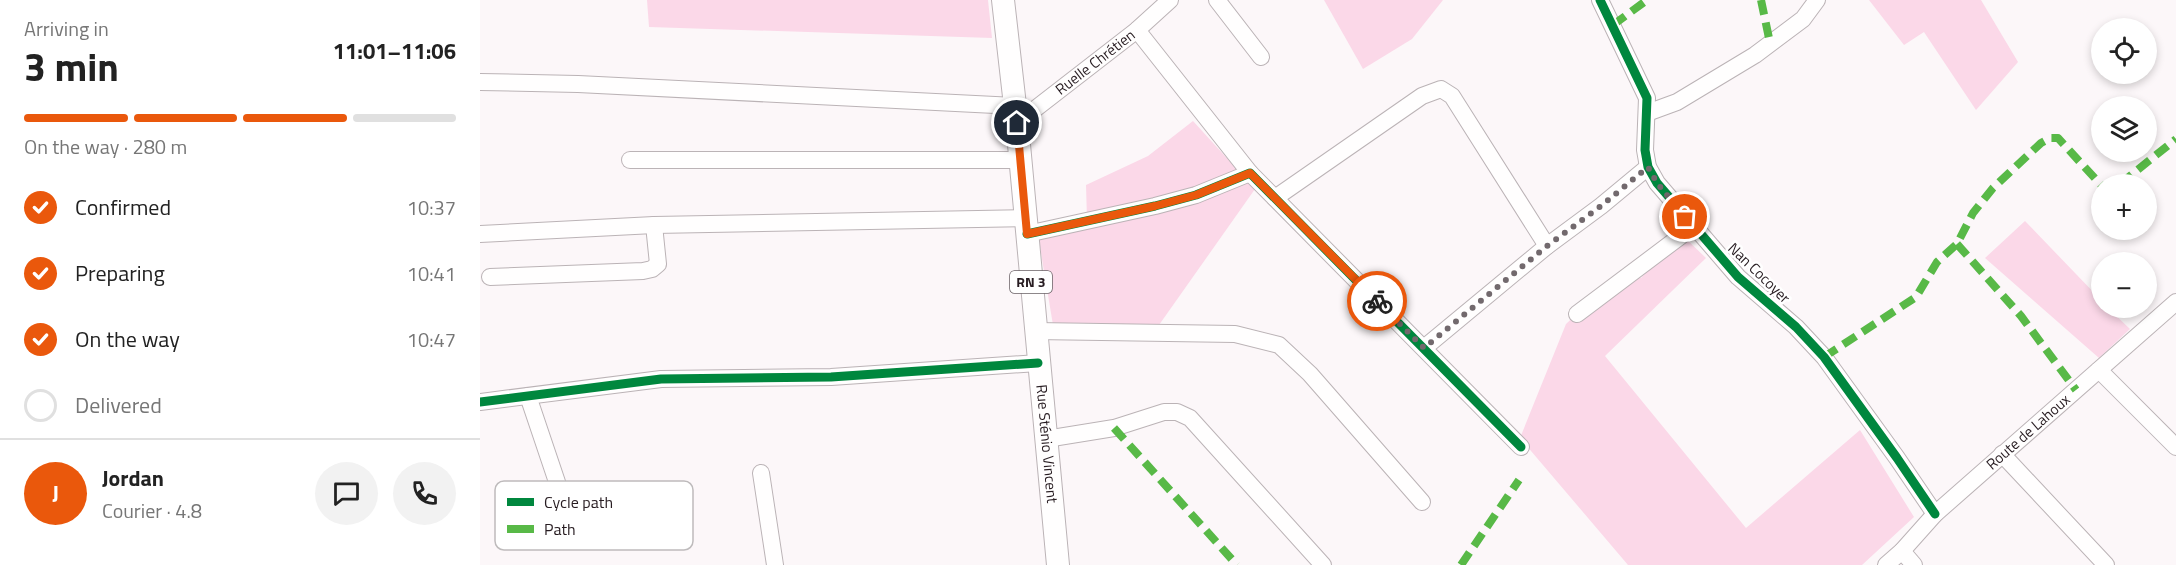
<!DOCTYPE html>
<meta charset="utf-8">
<style>
body{margin:0;font-family:"Titillium Web",sans-serif;background:#f2f2f2;color:#222;height:100vh;display:flex;flex-direction:column;font-size:22px;white-space:nowrap}
*{box-sizing:border-box;margin:0}
p{font-size:20px;color:#767676}
.icon{flex:none;width:33px;height:33px;fill:none;stroke:currentColor;stroke-width:2;stroke-linecap:round;stroke-linejoin:round}
.map{position:relative;flex:1;overflow:hidden}
.drawer{display:flex;flex-direction:column;background:#fff;width:480px}
.drawer>*{flex:none}
.tools{position:absolute;left:1611px;top:18px;display:grid;gap:12px}
.tools a{display:grid;place-items:center;width:66px;height:66px;border-radius:50%;background:#fff;box-shadow:0 3px 9px #0003;font-size:30px}
.pin{position:absolute;display:grid;place-items:center;width:51px;height:51px;color:#fff;margin:-26px;border:3px solid #fff;border-radius:50%;box-shadow:0 2px 6px #0007}
.courier{position:absolute;display:grid;place-items:center;width:60px;height:60px;margin:-30px;border:4px solid #ea580c;border-radius:50%;background:#fff;color:#222;box-shadow:0 2px 8px #0007}
.head em{font-style:normal;font-weight:700}
.head div{display:flex;flex-direction:column-reverse}
.head{display:flex;align-items:center;justify-content:space-between;height:102px;padding:0 24px}
h1{font-size:39px;font-weight:700;line-height:45px}
.bar{display:grid;grid-template-columns:repeat(4,1fr);gap:9px 6px;align-content:center;height:72px;padding:0 24px}
.bar i{height:8px;border-radius:4px;background:#e0e0e0}
.bar .current{background:#ea580c}
.bar p{grid-column:span 4}
.line{display:flex;align-items:center;gap:15px;padding:0 24px;border-top:2px solid #e0e0e0}
.line div{flex:1}
.round{display:grid;place-items:center;flex:none;width:63px;height:63px;border-radius:32px;background:#f2f2f2}
ol{padding:0 24px;list-style:none}
li{display:flex;align-items:center;gap:18px;height:66px}
li p{margin-inline-start:auto}
li .icon{padding:6px;border-radius:50%;background:#ea580c;color:#fff;stroke-width:4}
li:last-child{color:#767676}
li i{width:33px;height:33px;border:3px solid #e0e0e0;border-radius:50%}
main{display:flex;flex:1;min-height:0}
.map>svg:first-child{display:block}
.green{fill:#fbd8e8}
.lines{fill:none;stroke-linecap:round;stroke-linejoin:round}
.minor-casing{stroke:#bbb3b6;stroke-width:18}
.major-casing{stroke:#bbb3b6;stroke-width:24}
.minor{stroke:#fffefe;stroke-width:16}
.major{stroke:#fffefe;stroke-width:22}
.quiet{stroke:#58b947;stroke-width:8;stroke-dasharray:15 8;stroke-linecap:butt}
.cycleway-casing{stroke:#fff;stroke-width:13}
.cycleway{stroke:#00873e;stroke-width:9}
.done{stroke:#72696d;stroke-width:6;stroke-dasharray:0 10.8}
.route{stroke:#ea580c;stroke-width:8}
.labels{text-anchor:middle;stroke-width:5;stroke-linejoin:round;paint-order:stroke}
.shield{fill:#fff;stroke:#686064;stroke-width:1.5}
.shield-label{font-size:14px;font-weight:bold;fill:#271c21}
.street-label{font-size:15px;fill:#271c21;stroke:#fff}
.key{fill:#fff;stroke:#bebbbc;stroke-width:1.5}
.key-label{font-size:16px;fill:#271c21}
</style>
<main>
<section class="drawer">
<div class="head"><div><h1>3 min</h1><p>Arriving in</p></div><em>11:01–11:06</em></div>
<div class="bar"><i class="current"></i><i class="current"></i><i class="current"></i><i></i><p>On the way · 280 m</p></div>
<ol>
<li><svg class="icon" aria-label="check" viewBox="0 0 24 24"><path d="M5 12l5 5 9-10"/></svg>Confirmed<p>10:37</p></li>
<li><svg class="icon" aria-label="check" viewBox="0 0 24 24"><path d="M5 12l5 5 9-10"/></svg>Preparing<p>10:41</p></li>
<li><svg class="icon" aria-label="check" viewBox="0 0 24 24"><path d="M5 12l5 5 9-10"/></svg>On the way<p>10:47</p></li>
<li><i></i>Delivered</li>
</ol>
<div class="line" style="height:108px"><b class="round" style="background:#ea580c;color:#fff">J</b><div><b>Jordan</b><p>Courier · 4.8</p></div><a class="round"><svg class="icon" aria-label="chat" viewBox="0 0 24 24"><path d="M4 5h16v11H9l-5 4z"/></svg></a><a class="round"><svg class="icon" aria-label="phone" viewBox="0 0 24 24"><path d="M5 4h4l2 5-3 2q2 4 5 5l2-3 5 2v4C11 20 4 13 5 4z"/></svg></a></div>
</section>
<div class="map">
<svg width="1696" height="565" viewBox="0 0 1696 565">
<rect width="100%" height="100%" fill="#fcf7f9"/>
<!-- green -->
<g class="green">
<polygon points="167,0 508,0 512,38 169,27"/>
<polygon points="844,0 963,0 932,39 883,69"/>
<polygon points="1389,0 1501,0 1538,62 1496,110 1444,32 1424,45"/>
<polygon points="713,121 775,189 679,325 573,325 557,229 607,220 606,185 668,156"/>
<polygon points="1545,221 1621,300 1622,308 1628,308 1650,329 1619,358 1505,258"/>
<polygon points="1201,234 1226,258 1125,356 1266,528 1380,430 1434,517 1382,565 1148,565 1040,438 1086,324 1147,266 1161,278"/>
</g>
<g class="lines">
<!-- minor casing -->
<g class="minor-casing">
<g id="minor">
<polyline points="737,0 781,57"/>
<polyline points="1120,0 1167,98 1165,150 1168,167 1177,183 1258,277 1316,327 1344,357 1417,458 1455,514"/>
<polyline points="657,30 770,173"/>
<polyline points="0,82 98,84 535,106"/>
<polyline points="1167,113 1197,102 1275,55 1323,19 1337,0"/>
<path id="s1" d="M537,123L657,30L690,0"/>
<polyline points="150,160 540,160"/>
<polyline points="795,198 942,96 961,89 972,96 1067,246"/>
<polyline points="0,234 174,225 545,218"/>
<polyline points="547,234 675,206 716,195 770,173 1041,447"/>
<polyline points="10,277 163,271 172,269 178,264 174,225"/>
<polyline points="1097,314 1214,226"/>
<polyline points="555,331 755,334 799,345 830,374 942,502"/>
<polyline points="944,348 1067,246 1121,206 1168,167"/>
<polyline points="1619,370 1696,447"/>
<polyline points="48,396 78,485"/>
<polyline points="0,402 181,379 351,377 558,363"/>
<polyline points="566,439 634,428 684,412 697,412 710,418 843,565"/>
<polyline points="1522,454 1626,565"/>
<polyline points="281,473 295,565"/>
<polyline points="1422,551 1434,565"/>
<path id="s2" d="M1406,565L1422,551L1455,514L1696,302"/>
</g>
</g>
<!-- major casing -->
<g class="major-casing">
<g id="major">
<path id="s3" d="M523,0L537,123L578,565"/>
</g>
</g>
<!-- minor -->
<use href="#minor" class="minor"/>
<!-- major -->
<use href="#major" class="major"/>
<!-- quiet -->
<g class="quiet">
<polyline points="1281,0 1290,43"/>
<polyline points="1133,25 1167,0"/>
<polyline points="1640,184 1696,139"/>
<polyline points="1477,244 1541,316 1596,390"/>
<polyline points="1344,357 1436,297 1457,262 1477,244 1493,213 1513,188 1561,143 1570,138 1578,138 1622,186"/>
<polyline points="634,428 757,565"/>
<polyline points="981,565 1039,480"/>
</g>
<!-- cycleway casing -->
<g class="cycleway-casing">
<g id="cycleway">
<polyline points="1120,0 1167,98 1165,150 1168,167 1177,183 1258,277 1316,327 1344,357 1417,458 1455,514"/>
<polyline points="547,234 675,206 716,195 770,173 1041,447"/>
<polyline points="0,402 181,379 351,377 558,363"/>
</g>
</g>
<!-- cycleway -->
<use href="#cycleway" class="cycleway"/>
</g>
<g class="lines">
<!-- done -->
<polyline class="done" points="897,301 944,348 1067,246 1121,206 1168,167 1177,183 1205,217"/>
<!-- route -->
<polyline class="route" points="537,123 547,234 675,206 716,195 770,173 897,301"/>
</g>
<g class="labels">
<!-- shield labels -->
<rect class="shield" x="530" y="271" width="42" height="22" rx="4.5"/>
<g class="shield-label">
<text x="551" y="287">RN 3</text>
</g>
<!-- street labels -->
<g class="street-label">
<text dy="5" stroke="none"><textPath href="#s1" startOffset="99">Ruelle Chrétien</textPath></text>
<text transform="translate(1279 273) rotate(44)" y="5">Nan Cocoyer</text>
<text dy="5" stroke="none"><textPath href="#s2" startOffset="195">Route de Lahoux</textPath></text>
<text dy="5" stroke="none"><textPath href="#s3" startOffset="446">Rue Sténio Vincent</textPath></text>
</g>
</g>
<!-- legend -->
<rect x="15" y="481" width="198" height="69" rx="9" class="key"/>
<rect x="27" y="498" width="27" height="8" fill="#00873e"/>
<rect x="27" y="525" width="27" height="8" fill="#58b947"/>
<g class="key-label">
<text x="64" y="508">Cycle path</text>
<text x="64" y="535">Path</text>
</g>
</svg>
<div class="tools">
<a><svg class="icon" aria-label="locate" viewBox="0 0 24 24"><circle cx="12" cy="12" r="6"/><path d="M12 2v4M12 18v4M2 12h4M18 12h4"/></svg></a>
<a><svg class="icon" aria-label="layers" viewBox="0 0 24 24"><path d="M12 4l9 5-9 5-9-5zM3 14l9 5 9-5"/></svg></a>
<a>+</a>
<a>−</a>
</div>
<div class="pin" style="left:1205px;top:217px;background:#ea580c"><svg class="icon" aria-label="bag" viewBox="0 0 24 24"><path d="M5 8h14l-1 12H6zM9 8a3 3 0 0 1 6 0"/></svg></div>
<div class="pin" style="left:537px;top:123px;background:#1f2937"><svg class="icon" aria-label="home" viewBox="0 0 24 24"><path d="M3 11l9-7 9 7M6 9v11h12V9"/></svg></div>
<div class="courier" style="left:897px;top:301px"><svg class="icon" aria-label="bike" viewBox="0 0 24 24"><circle cx="6" cy="16" r="4"/><circle cx="18" cy="16" r="4"/><path d="M6 16l4-8h5l3 8M10 8l3 8H6M13 5h3"/></svg></div>
</div>
</main>
